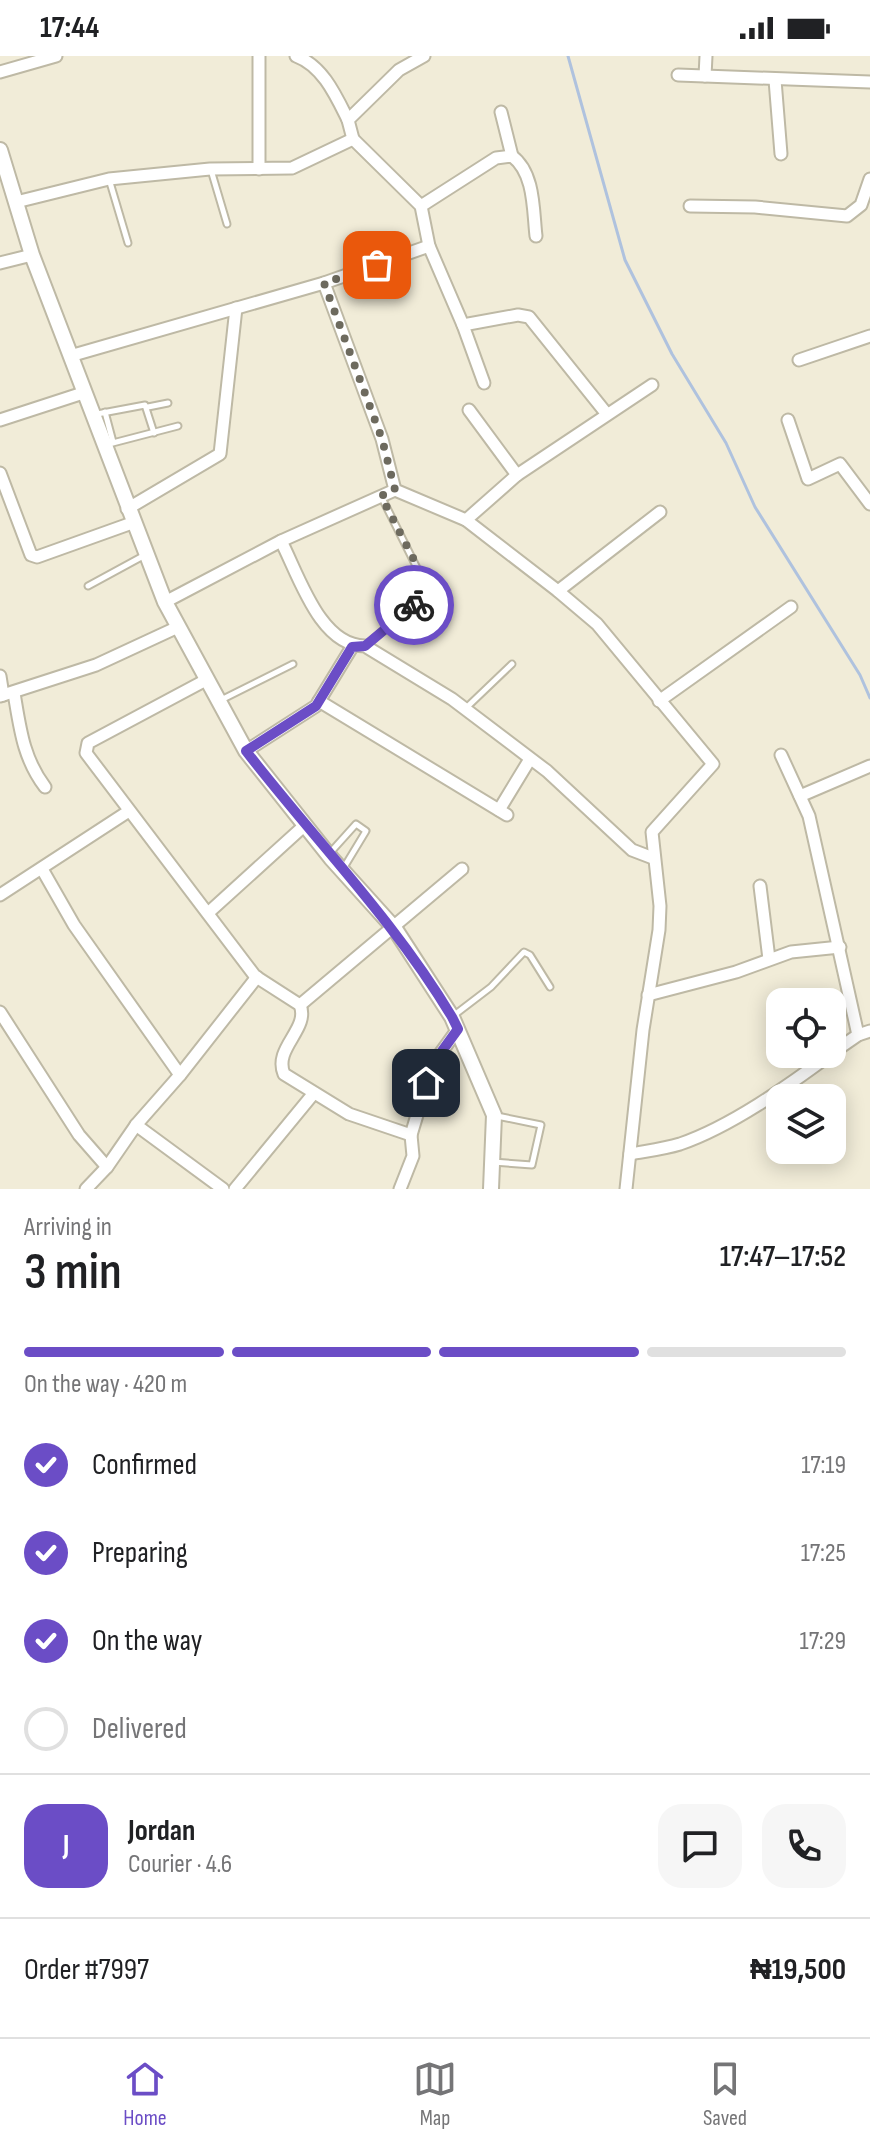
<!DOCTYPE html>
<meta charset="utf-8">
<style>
body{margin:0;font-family:"Sofia Sans Condensed",sans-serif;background:#f6f6f6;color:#202124;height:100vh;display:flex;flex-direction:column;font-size:30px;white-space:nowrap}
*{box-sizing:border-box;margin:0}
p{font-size:26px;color:#757577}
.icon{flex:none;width:44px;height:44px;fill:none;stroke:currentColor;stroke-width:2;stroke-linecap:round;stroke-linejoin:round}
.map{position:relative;height:1133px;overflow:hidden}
.panel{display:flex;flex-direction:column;background:#fff;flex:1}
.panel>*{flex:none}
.controls{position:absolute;left:766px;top:932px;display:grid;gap:16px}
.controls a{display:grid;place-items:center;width:80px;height:80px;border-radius:16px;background:#fff;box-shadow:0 4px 20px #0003;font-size:40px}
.pin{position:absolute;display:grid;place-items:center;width:68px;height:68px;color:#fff;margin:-34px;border-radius:16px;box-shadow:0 4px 12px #0006}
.courier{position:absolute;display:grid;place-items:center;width:80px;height:80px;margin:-40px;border:6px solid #6b4dc6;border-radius:50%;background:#fff;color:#222;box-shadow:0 2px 10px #0007}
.summary em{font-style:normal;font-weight:600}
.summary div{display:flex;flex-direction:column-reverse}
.summary{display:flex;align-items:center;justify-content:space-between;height:136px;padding:0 24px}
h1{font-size:52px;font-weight:600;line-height:60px}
.bar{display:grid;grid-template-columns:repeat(4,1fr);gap:12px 8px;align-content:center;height:96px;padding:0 24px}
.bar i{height:10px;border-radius:6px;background:#e0e0e0}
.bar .on{background:#6b4dc6}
.bar p{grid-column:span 4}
.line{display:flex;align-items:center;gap:20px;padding:0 24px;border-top:2px solid #e0e0e0}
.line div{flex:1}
.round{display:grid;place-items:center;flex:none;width:84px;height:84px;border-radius:24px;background:#f6f6f6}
ol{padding:0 24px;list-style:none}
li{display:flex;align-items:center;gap:24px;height:88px}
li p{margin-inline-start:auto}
li .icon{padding:8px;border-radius:50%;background:#6b4dc6;color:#fff;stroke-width:4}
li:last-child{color:#757577}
li i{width:44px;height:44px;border:4px solid #e0e0e0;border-radius:50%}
.status{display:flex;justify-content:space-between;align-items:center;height:56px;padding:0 40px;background:#fff;direction:ltr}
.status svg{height:22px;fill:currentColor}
.dock{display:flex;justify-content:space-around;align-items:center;height:112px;border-top:2px solid #e0e0e0;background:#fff;font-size:22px;color:#757577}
.dock a{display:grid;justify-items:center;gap:4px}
.dock .on{color:#6b4dc6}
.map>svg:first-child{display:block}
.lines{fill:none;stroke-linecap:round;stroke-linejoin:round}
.stream{stroke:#afc2de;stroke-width:3}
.service-casing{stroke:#beb9a5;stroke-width:9}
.minor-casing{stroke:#beb9a5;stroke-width:15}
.tertiary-casing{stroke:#beb9a5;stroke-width:18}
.service{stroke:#fff;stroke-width:5}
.minor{stroke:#fff;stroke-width:11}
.tertiary{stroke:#fff;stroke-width:14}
.done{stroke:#6d6a5e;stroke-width:8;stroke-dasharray:0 14.4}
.route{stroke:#6b4dc6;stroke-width:10}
</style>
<div class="status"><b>17:44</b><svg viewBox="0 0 49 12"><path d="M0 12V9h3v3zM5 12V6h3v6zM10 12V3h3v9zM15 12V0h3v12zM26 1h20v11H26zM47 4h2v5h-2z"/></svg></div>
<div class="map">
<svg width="870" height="1133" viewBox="0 0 870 1133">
<rect width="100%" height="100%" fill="#f1ecd8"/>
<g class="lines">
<!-- stream -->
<polyline class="stream" points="568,0 625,204 672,298 726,387 755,451 860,619 870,642"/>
<!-- service casing -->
<g class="service-casing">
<g id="service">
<polyline points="211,114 227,168"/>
<polyline points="109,123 128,187"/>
<polyline points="148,351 168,347"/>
<polyline points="105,356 113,386"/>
<polyline points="97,358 145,349 154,377"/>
<polyline points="105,389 178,370"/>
<polyline points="88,530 145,499"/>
<polyline points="366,589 420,544 427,532 382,442"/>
<polyline points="219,645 293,608"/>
<polyline points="466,652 512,608"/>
<polyline points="329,798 356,768 366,775 343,813"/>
<polyline points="453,960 491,931 524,896 530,899 550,931"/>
<polyline points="493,1106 532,1109 541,1069 497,1060"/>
</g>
</g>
<!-- minor casing -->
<g class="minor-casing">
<g id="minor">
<path d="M296,0C323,10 336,40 348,64"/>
<polyline points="0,16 56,0"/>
<polyline points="678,19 870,26"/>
<polyline points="705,20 706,0"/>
<polyline points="775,24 781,98"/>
<polyline points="501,56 512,100"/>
<polyline points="353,83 421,150 429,190 463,269 518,259 529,261 606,357"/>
<polyline points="259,113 259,0"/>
<polyline points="16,146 109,123 210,113 292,112 353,83 348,64 399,14 424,0"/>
<path d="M421,150L496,102L512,100C535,117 533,155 536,180"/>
<polyline points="690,150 755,151 847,160 861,149 870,123"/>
<polyline points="0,207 32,199"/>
<polyline points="324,227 382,383 395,434 466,464 558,535 597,568 713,708 652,776 660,850 659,874 643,974 626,1133"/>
<polyline points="463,269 484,327"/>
<polyline points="70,300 324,227 429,190"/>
<polyline points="799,304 870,280"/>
<polyline points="469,354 517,419"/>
<polyline points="0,364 83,337"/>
<polyline points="788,364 808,423 840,408 870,448"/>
<polyline points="0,417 31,499 37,501 132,467"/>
<polyline points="127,453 220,398 236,252"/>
<polyline points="466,464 517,419 652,329"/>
<polyline points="281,485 395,434"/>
<polyline points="558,535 660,456"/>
<path d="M165,546L281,485C299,520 320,590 365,590L452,643L547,715L632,794L653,802"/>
<polyline points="0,620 3,639"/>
<path d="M206,624L88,687L86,697L255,920L300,949C310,973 273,992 284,1018L349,1058L411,1079"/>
<path d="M14,637C20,672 23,702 45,731"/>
<polyline points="0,640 96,609 178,571"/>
<polyline points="319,645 507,759"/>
<polyline points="659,645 791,551"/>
<polyline points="246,695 316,650 352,591"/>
<polyline points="781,699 809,760 858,979"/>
<polyline points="800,740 870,710"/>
<polyline points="499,754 530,703"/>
<polyline points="42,813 74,869 180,1019"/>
<polyline points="760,830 769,903"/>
<polyline points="0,839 129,755"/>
<polyline points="208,857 305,769"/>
<polyline points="648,939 736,916 791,896 840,891"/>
<polyline points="300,949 462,813"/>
<polyline points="0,956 79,1079 107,1111"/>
<polyline points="832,997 858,979 870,975"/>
<polyline points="136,1069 223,1133"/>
<path d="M630,1098C646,1095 664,1093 680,1088C730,1071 788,1030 831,998"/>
<polyline points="86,1133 107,1111 136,1069 180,1019 257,921"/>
<polyline points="235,1133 314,1037"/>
<polyline points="400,1133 413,1100 411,1079 432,1009 458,973"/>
</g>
</g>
<!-- tertiary casing -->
<g class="tertiary-casing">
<polyline id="tertiary" points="0,94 32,199 165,546 246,695 331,802 395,873 452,961 494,1059 491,1133"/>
</g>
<!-- service -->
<use href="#service" class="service"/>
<!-- minor -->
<use href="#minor" class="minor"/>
<!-- tertiary -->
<use href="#tertiary" class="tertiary"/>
</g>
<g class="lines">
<!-- done -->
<polyline class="done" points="377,209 324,227 382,383 395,434 381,440 426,527 426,537 414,549"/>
<!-- route -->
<path class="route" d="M414,549L365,590L352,591L316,650L246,695C315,784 394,864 452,961L458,973L432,1009L426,1027"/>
</g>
</svg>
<div class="controls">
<a><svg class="icon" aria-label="locate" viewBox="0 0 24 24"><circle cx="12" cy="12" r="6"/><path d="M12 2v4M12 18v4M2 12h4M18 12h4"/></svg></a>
<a><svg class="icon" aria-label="layers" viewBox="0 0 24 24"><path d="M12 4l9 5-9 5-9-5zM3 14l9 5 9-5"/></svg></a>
</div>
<div class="pin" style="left:377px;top:209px;background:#ea580c"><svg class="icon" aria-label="bag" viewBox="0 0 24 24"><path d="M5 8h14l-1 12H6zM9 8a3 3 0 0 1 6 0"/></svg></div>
<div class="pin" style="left:426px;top:1027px;background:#1f2937"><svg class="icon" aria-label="home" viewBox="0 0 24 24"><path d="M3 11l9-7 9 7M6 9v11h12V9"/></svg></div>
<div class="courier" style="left:414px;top:549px"><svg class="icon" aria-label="bike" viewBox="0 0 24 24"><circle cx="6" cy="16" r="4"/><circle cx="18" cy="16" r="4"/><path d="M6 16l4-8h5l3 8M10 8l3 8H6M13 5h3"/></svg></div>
</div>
<section class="panel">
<div class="summary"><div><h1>3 min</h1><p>Arriving in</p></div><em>17:47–17:52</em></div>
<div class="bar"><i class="on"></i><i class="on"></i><i class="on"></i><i></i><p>On the way · 420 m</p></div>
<ol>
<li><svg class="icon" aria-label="check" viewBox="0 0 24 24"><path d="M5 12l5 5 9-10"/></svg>Confirmed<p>17:19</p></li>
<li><svg class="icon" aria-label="check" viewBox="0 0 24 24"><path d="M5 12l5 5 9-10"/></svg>Preparing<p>17:25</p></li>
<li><svg class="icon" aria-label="check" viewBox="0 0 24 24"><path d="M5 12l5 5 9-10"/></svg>On the way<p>17:29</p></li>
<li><i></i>Delivered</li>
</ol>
<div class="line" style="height:144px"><b class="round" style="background:#6b4dc6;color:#fff">J</b><div><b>Jordan</b><p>Courier · 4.6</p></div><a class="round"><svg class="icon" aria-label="chat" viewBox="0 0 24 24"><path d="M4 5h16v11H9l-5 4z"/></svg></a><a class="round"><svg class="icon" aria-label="phone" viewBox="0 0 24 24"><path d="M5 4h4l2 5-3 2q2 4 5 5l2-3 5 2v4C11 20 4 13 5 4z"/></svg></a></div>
<div class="line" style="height:104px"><div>Order #7997</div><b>₦19,500</b></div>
</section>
<nav class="dock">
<a class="on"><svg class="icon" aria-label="home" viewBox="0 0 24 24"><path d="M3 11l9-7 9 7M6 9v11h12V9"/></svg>Home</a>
<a><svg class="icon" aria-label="map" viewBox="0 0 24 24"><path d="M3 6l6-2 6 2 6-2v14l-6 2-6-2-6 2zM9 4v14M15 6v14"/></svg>Map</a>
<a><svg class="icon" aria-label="saved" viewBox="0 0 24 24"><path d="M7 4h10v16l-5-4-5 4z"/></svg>Saved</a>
</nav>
